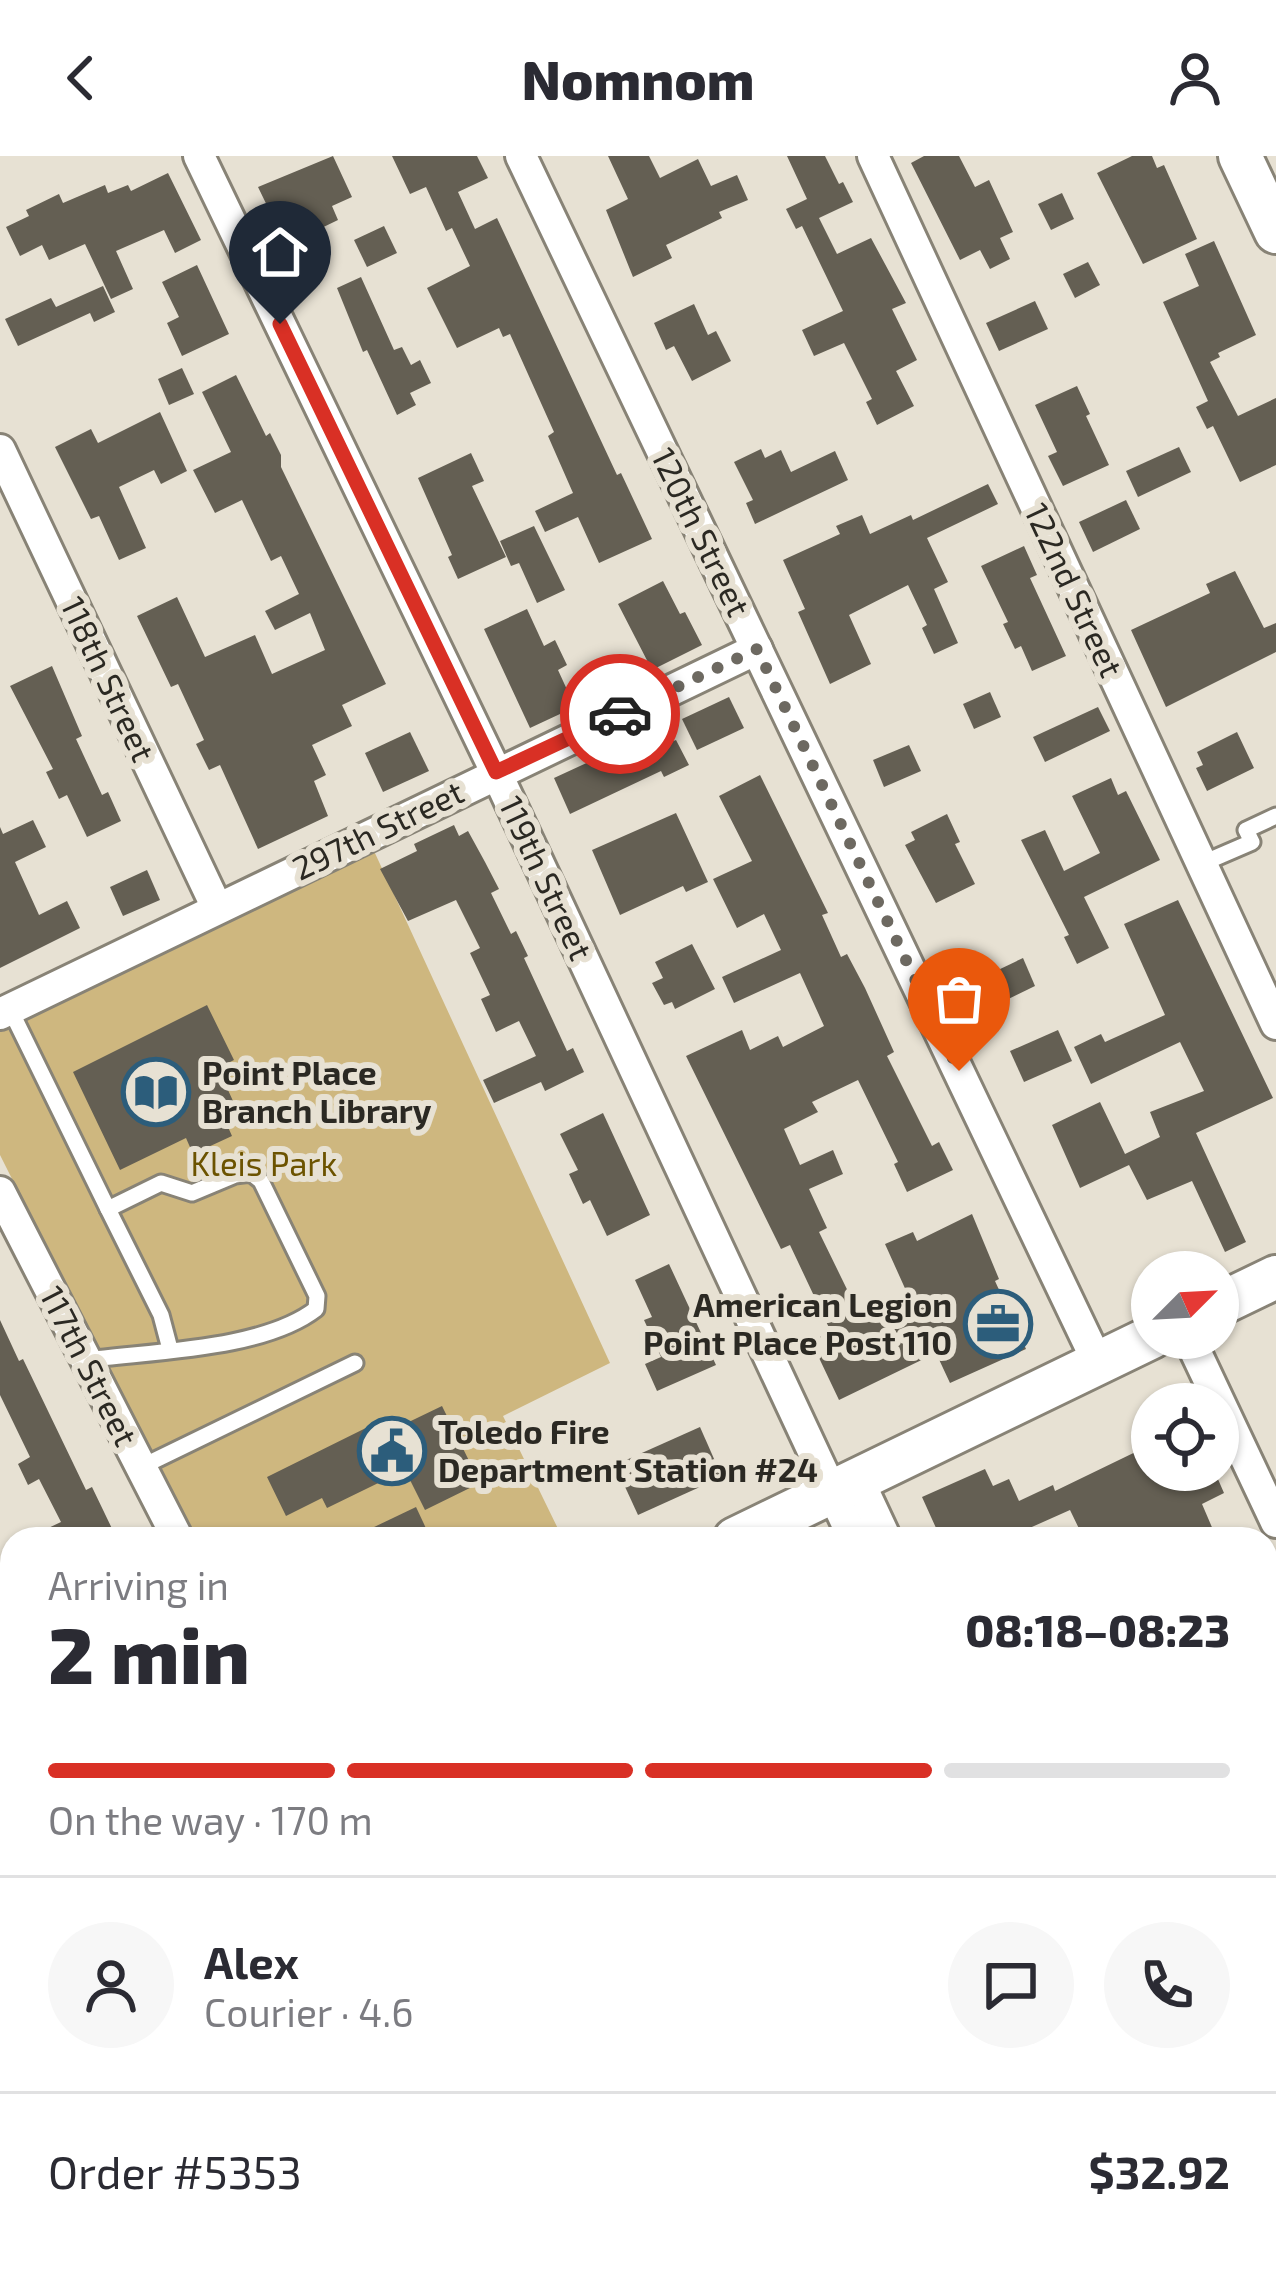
<!DOCTYPE html>
<meta charset="utf-8">
<style>
body{margin:0;font-family:"Exo 2",sans-serif;background:#f7f7f7;color:#2b2b33;height:100vh;display:flex;flex-direction:column;font-size:45px;white-space:nowrap}
*{box-sizing:border-box;margin:0}
p{font-size:39px;color:#7c7c81}
.icon{flex:none;width:66px;height:66px;fill:none;stroke:currentColor;stroke-width:2;stroke-linecap:round;stroke-linejoin:round}
.map{position:relative;flex:1;overflow:hidden}
.panel{position:absolute;left:0px;top:1371px;width:1278px;height:747px;display:flex;flex-direction:column;background:#fff;border-radius:36px 36px 0 0;box-shadow:0 3px 9px #0004}
.panel>*{flex:none}
.needle{width:78px;rotate:66deg}
.buttons{position:absolute;left:1131px;top:1095px;display:grid;gap:24px}
.buttons a{display:grid;place-items:center;width:108px;height:108px;border-radius:50%;background:#fff;box-shadow:0 3px 9px #0004;font-size:60px}
.pin{position:absolute;display:grid;place-items:center;width:102px;height:102px;color:#fff;margin:-123px -51px;border-radius:50% 50% 50% 0;rotate:-45deg;box-shadow:0 0 12px #0007}
.pin .icon{rotate:45deg}
.courier{position:absolute;display:grid;place-items:center;width:120px;height:120px;margin:-60px;border:9px solid #d93025;border-radius:50%;background:#fff;color:#222;box-shadow:0 3px 15px #0007}
.head em{font-style:normal;font-weight:800}
.head div{display:flex;flex-direction:column-reverse}
.head{display:flex;align-items:center;justify-content:space-between;height:204px;padding:0 48px}
h1{font-size:78px;font-weight:800;line-height:90px}
.bar{display:grid;grid-template-columns:repeat(4,1fr);gap:18px 12px;align-content:center;height:144px;padding:0 48px}
.bar i{height:15px;border-radius:9px;background:#e1e1e2}
.bar .selected{background:#d93025}
.bar p{grid-column:span 4}
.line{display:flex;align-items:center;gap:30px;padding:0 48px;border-top:3px solid #e1e1e2}
.line div{flex:1}
.round{display:grid;place-items:center;flex:none;width:126px;height:126px;border-radius:63px;background:#f7f7f7}
header{display:flex;justify-content:space-between;align-items:center;height:156px;padding:0 48px;background:#fff;font-size:54px;font-weight:800}
.map>svg:first-child{display:block}
.green{fill:#ceb77f}
.building{fill:#645f53}
.lines{fill:none;stroke-linecap:round;stroke-linejoin:round}
.lane-casing{stroke:#888376;stroke-width:21}
.street-casing{stroke:#888376;stroke-width:36}
.secondary-casing{stroke:#888376;stroke-width:48}
.lane{stroke:#fff;stroke-width:15}
.street{stroke:#fff;stroke-width:30}
.secondary{stroke:#fff;stroke-width:42}
.done{stroke:#6d6961;stroke-width:12;stroke-dasharray:0 21.6}
.route{stroke:#d93025;stroke-width:15}
.labels{text-anchor:middle;stroke-width:12;stroke-linejoin:round;paint-order:stroke}
.street-label{font-size:33px;fill:#2b2923;stroke:#e7e1d3}
.poi-label{font-size:33px;font-weight:bold;fill:#2b2923;stroke:#e7e1d3;text-anchor:start}
.park-label{font-size:33px;fill:#6c5300;stroke:#e7e1d3}
</style>
<header><svg class="icon" aria-label="back" viewBox="0 0 24 24"><path d="M15 5l-7 7 7 7"/></svg>Nomnom<svg class="icon" aria-label="person" viewBox="0 0 24 24"><circle cx="12" cy="8" r="4"/><path d="M4 21q1-7 8-7t8 7"/></svg></header>
<div class="map">
<svg width="1276" height="2116" viewBox="0 0 1276 2116">
<rect width="100%" height="100%" fill="#e7e1d3"/>
<!-- green -->
<polygon class="green" points="374,695 610,1207 503,1260 563,1383 193,1383 0,999 0,871"/>
<!-- building -->
<g class="building">
<polygon points="333,0 352,41 332,50 338,64 309,78 315,94 293,103 258,31"/>
<polygon points="392,0 477,0 488,22 458,36 475,73 497,62 617,319 621,317 652,383 599,407 578,361 545,376 535,355 573,337 548,280 554,276 510,178 503,181 499,172 457,192 427,132 470,110 452,72 446,75 426,31 410,38"/>
<polygon points="608,0 649,0 660,22 698,3 711,30 737,19 748,44 719,56 722,62 666,89 672,102 633,121 606,54 628,43"/>
<polygon points="787,0 825,0 839,28 843,26 853,46 819,62 837,98 871,82 906,147 892,153 917,204 896,215 914,250 877,269 866,246 872,243 844,187 814,200 802,174 843,155 802,70 796,73 786,53 807,43"/>
<polygon points="924,0 959,0 975,31 989,24 1013,76 1000,82 1010,103 990,113 980,94 960,104 911,7"/>
<polygon points="1132,0 1152,0 1157,12 1164,9 1197,83 1143,108 1097,17"/>
<polygon points="168,17 201,84 175,97 164,74 116,95 133,133 111,143 85,88 49,104 42,89 20,100 6,71 29,60 26,54 59,38 63,47 105,29 108,37 128,29 131,35"/>
<polygon points="1062,37 1074,63 1051,74 1038,48"/>
<polygon points="384,70 397,97 367,111 354,84"/>
<polygon points="1214,85 1256,179 1218,197 1220,201 1210,206 1238,260 1276,242 1276,309 1240,326 1213,270 1207,273 1196,251 1208,245 1163,146 1199,130 1185,98"/>
<polygon points="1088,106 1100,129 1075,142 1063,118"/>
<polygon points="197,109 229,178 182,200 167,167 179,161 162,126"/>
<polygon points="361,121 394,194 402,191 411,209 420,204 431,227 410,237 416,249 397,259 367,194 363,196 337,132"/>
<polygon points="103,130 115,156 94,166 90,157 18,190 5,163 51,142 56,151"/>
<polygon points="1035,145 1048,173 999,195 986,167"/>
<polygon points="694,148 708,179 716,175 731,205 692,225 674,190 666,194 654,167"/>
<polygon points="182,212 194,238 169,249 158,223"/>
<polygon points="236,219 266,280 270,277 281,299 281,311 386,528 342,549 352,570 312,589 326,619 314,625 328,660 258,693 220,609 209,614 196,588 204,584 178,528 171,531 137,460 177,441 205,501 255,479 272,518 325,494 310,457 275,474 265,455 299,438 281,400 271,405 242,344 215,357 193,314 231,296 202,236"/>
<polygon points="1077,230 1090,258 1086,260 1109,309 1063,330 1048,300 1057,296 1035,249"/>
<polygon points="160,256 187,315 161,328 154,314 119,331 146,392 119,404 99,360 91,363 55,291 91,273 98,287"/>
<polygon points="1179,291 1191,316 1138,341 1126,315"/>
<polygon points="761,293 765,302 781,294 791,316 835,295 848,324 755,368 746,347 753,344 734,306"/>
<polygon points="471,297 484,325 472,330 506,401 458,423 448,401 452,399 418,322"/>
<polygon points="988,328 998,348 927,382 948,426 934,433 958,487 934,498 922,472 927,469 908,429 849,459 871,508 830,528 798,456 805,453 783,404 840,378 836,370 862,359 870,378 911,359 913,364"/>
<polygon points="1126,344 1140,373 1093,396 1079,366"/>
<polygon points="534,370 565,434 537,447 519,407 511,410 500,385"/>
<polygon points="1024,390 1037,419 1030,422 1066,500 1032,515 1021,490 1015,493 1003,468 1008,466 981,410"/>
<polygon points="1235,415 1264,472 1276,467 1276,496 1166,551 1131,474 1210,437 1206,428"/>
<polygon points="663,425 680,458 685,456 702,489 652,514 618,448"/>
<polygon points="527,453 544,490 555,484 567,509 558,514 575,551 530,572 484,473"/>
<polygon points="52,510 82,580 76,583 102,639 108,636 121,665 87,681 67,639 59,643 46,616 53,613 10,530"/>
<polygon points="990,536 1001,561 974,573 963,548"/>
<polygon points="729,541 744,572 697,594 682,563"/>
<polygon points="1098,551 1110,575 1045,606 1033,581"/>
<polygon points="410,576 429,615 383,636 365,597"/>
<polygon points="1237,576 1254,612 1207,635 1196,612 1203,609 1197,596"/>
<polygon points="676,584 689,609 664,621 661,615 570,658 554,622 606,598 611,610"/>
<polygon points="909,589 921,615 884,631 873,604"/>
<polygon points="760,619 828,757 822,759 841,801 847,798 865,832 894,896 887,900 932,990 939,986 953,1014 907,1036 894,1008 898,1006 858,924 812,946 818,956 784,973 800,1009 833,994 843,1018 809,1033 827,1072 819,1076 861,1162 908,1139 885,1088 913,1076 917,1085 972,1058 999,1123 995,1125 1026,1193 950,1227 936,1197 839,1244 811,1185 831,1176 790,1089 781,1093 686,900 742,874 750,894 778,880 783,891 824,870 800,817 734,847 722,821 781,794 764,758 737,772 713,723 752,705 719,640"/>
<polygon points="1111,622 1118,639 1126,635 1160,704 1084,741 1109,792 1077,808 1064,781 1069,779 1021,684 1045,674 1064,715 1100,697 1072,640"/>
<polygon points="676,657 708,726 686,736 683,730 620,759 592,694"/>
<polygon points="947,658 960,686 955,688 975,728 936,747 905,689 915,684 911,676"/>
<polygon points="33,664 46,691 15,706 39,759 67,745 80,772 0,812 0,671 3,678"/>
<polygon points="454,669 459,680 468,675 485,706 499,733 491,737 511,778 516,775 528,800 524,802 567,895 573,892 584,916 545,935 541,926 494,947 483,924 536,900 519,865 496,876 481,843 490,839 470,797 480,792 456,744 408,765 380,713 417,695 414,688"/>
<polygon points="147,714 160,744 123,760 110,731"/>
<polygon points="1178,744 1273,942 1196,977 1246,1086 1225,1096 1192,1025 1147,1044 1129,1009 1080,1032 1052,969 1100,946 1125,998 1160,981 1150,956 1204,935 1180,886 1091,928 1074,891 1101,878 1105,886 1165,859 1124,768"/>
<polygon points="692,788 715,833 675,853 672,846 664,849 652,827 663,822 655,806"/>
<polygon points="1023,802 1035,830 988,853 975,825"/>
<polygon points="207,849 234,904 218,912 238,956 224,962 232,980 193,998 186,982 120,1014 73,916"/>
<polygon points="1058,874 1072,905 1024,926 1010,895"/>
<polygon points="603,957 650,1059 607,1080 590,1044 583,1048 569,1018 578,1014 560,978"/>
<polygon points="669,1108 716,1209 657,1235 645,1208 661,1201 644,1164 652,1161 635,1124"/>
<polygon points="0,1164 19,1205 23,1203 86,1334 92,1331 117,1383 25,1383 61,1366 39,1323 28,1329 18,1308 30,1301 0,1239"/>
<polygon points="442,1250 480,1327 425,1354 405,1314 327,1352 322,1342 286,1360 267,1321 382,1264 388,1276"/>
<polygon points="700,1271 722,1321 638,1359 615,1309"/>
<polygon points="1152,1288 1152,1314 1214,1314 1224,1337 1202,1348 1217,1383 1084,1383 1070,1354 1005,1383 941,1383 922,1341 985,1313 993,1330 1009,1323 1019,1345 1053,1329 1055,1335"/>
<polygon points="416,1351 431,1383 349,1383"/>
</g>
<g class="lines">
<!-- lane casing -->
<g class="lane-casing">
<g id="lane">
<polyline points="1201,708 1252,686 1246,674 1276,660"/>
<path d="M10,853L108,1053L161,1027L192,1037L235,1019L251,1017L261,1025L317,1140L316,1153C263,1194 152,1195 86,1204"/>
<polyline points="108,1053 161,1159 170,1193"/>
<polyline points="141,1311 355,1207"/>
</g>
</g>
<!-- street casing -->
<g class="street-casing">
<g id="street">
<polyline points="199,0 496,616 854,1383"/>
<polyline points="521,0 1098,1207"/>
<polyline points="873,0 1276,868"/>
<polyline points="0,294 217,752"/>
<polyline points="0,858 757,493"/>
<polyline points="0,1036 178,1383"/>
<polyline points="1189,1182 1276,1366"/>
<polyline points="858,1323 886,1383"/>
<polyline points="0,1860 12,1885"/>
<polyline points="117,2106 122,2116"/>
<polyline points="525,2106 530,2116"/>
<polyline points="837,2106 842,2116"/>
<polyline points="1194,2106 1199,2116"/>
<polyline points="1223,2106 1227,2116"/>
</g>
</g>
<!-- secondary casing -->
<g class="secondary-casing">
<g id="secondary">
<polyline points="1240,0 1276,76"/>
<polyline points="1218,1149 1276,1121"/>
<polyline points="735,1383 1152,1181"/>
<polyline points="0,1735 12,1729"/>
</g>
</g>
<!-- lane -->
<use href="#lane" class="lane"/>
<!-- street -->
<use href="#street" class="street"/>
<!-- secondary -->
<use href="#secondary" class="secondary"/>
</g>
<g class="lines">
<!-- done -->
<polyline class="done" points="620,558 757,493 959,915"/>
<!-- route -->
<polyline class="route" points="280,168 496,616 620,558"/>
</g>
<!-- icons -->
<defs>
<g id="library-ring" transform="scale(3.45)"><circle r="9.5" fill="#e7e1d3" stroke="#2c5d7b" stroke-width="1.5"/><path d="M-6-4Q-3-5.5-.7-3.5V5Q-3 3-6 4ZM6-4Q3-5.5 .7-3.5V5Q3 3 6 4Z" fill="#2c5d7b"/></g>
<g id="office-ring" transform="scale(3.45)"><circle r="9.5" fill="#e7e1d3" stroke="#2c5d7b" stroke-width="1.5"/><path d="M-6-3h4V-5.5h4V-3h4V5H-6ZM-1-4.5V-3h2v-1.5ZM-6 0V1H6V0Z" fill="#2c5d7b"/></g>
<g id="civic-ring" transform="scale(3.45)"><circle r="9.5" fill="#e7e1d3" stroke="#2c5d7b" stroke-width="1.5"/><path d="M-.6-6.5H3V-4.5H.6V-3L4-1V1h2V6H-6V1h2V-1L-.6-3ZM-1.2 2.5V6h2.4V2.5Z" fill="#2c5d7b"/></g>
</defs>
<g fill-rule="evenodd">
<use href="#library-ring" x="156" y="936"/>
<use href="#office-ring" x="998" y="1168"/>
<use href="#civic-ring" x="392" y="1295"/>
</g>
<g class="labels">
<!-- street labels -->
<g class="street-label">
<text transform="translate(701 376) rotate(64)" y="12">120th Street</text>
<text transform="translate(1074 434) rotate(65)" y="12">122nd Street</text>
<text transform="translate(108 523) rotate(65)" y="12">118th Street</text>
<text transform="translate(378 674) rotate(-26)" y="12">297th Street</text>
<text transform="translate(546 722) rotate(65)" y="12">119th Street</text>
<text transform="translate(89 1210) rotate(63)" y="12">117th Street</text>
</g>
<!-- poi labels -->
<g class="poi-label">
<text x="202" y="929">Point Place<tspan x="202" dy="38">Branch Library</tspan></text>
<text x="952" y="1161" text-anchor="end">American Legion<tspan x="952" dy="38">Point Place Post 110</tspan></text>
<text x="438" y="1288">Toledo Fire<tspan x="438" dy="38">Department Station #24</tspan></text>
</g>
<!-- park labels -->
<g class="park-label">
<text x="264" y="1020">Kleis Park</text>
</g>
</g>
</svg>
<div class="buttons">
<a><svg class="needle" viewBox="-14 -14 28 28"><path d="M0-13l5 13h-10z" fill="#e53935"/><path d="M0 13l5-13h-10z" fill="#7c7c81"/></svg></a>
<a><svg class="icon" aria-label="locate" viewBox="0 0 24 24"><circle cx="12" cy="12" r="6"/><path d="M12 2v4M12 18v4M2 12h4M18 12h4"/></svg></a>
</div>
<div class="pin" style="left:959px;top:915px;background:#ea580c"><svg class="icon" aria-label="bag" viewBox="0 0 24 24"><path d="M5 8h14l-1 12H6zM9 8a3 3 0 0 1 6 0"/></svg></div>
<div class="pin" style="left:280px;top:168px;background:#1f2937"><svg class="icon" aria-label="home" viewBox="0 0 24 24"><path d="M3 11l9-7 9 7M6 9v11h12V9"/></svg></div>
<div class="courier" style="left:620px;top:558px"><svg class="icon" aria-label="car" viewBox="0 0 24 24"><path d="M5 17H2v-5l4-1 3-4h7l3 4 3 1v5h-3M9 17h6M6 11h13"/><circle cx="7" cy="17" r="2"/><circle cx="17" cy="17" r="2"/></svg></div>
<section class="panel">
<div class="head"><div><h1>2 min</h1><p>Arriving in</p></div><em>08:18–08:23</em></div>
<div class="bar"><i class="selected"></i><i class="selected"></i><i class="selected"></i><i></i><p>On the way · 170 m</p></div>
<div class="line" style="height:216px"><a class="round"><svg class="icon" aria-label="person" viewBox="0 0 24 24"><circle cx="12" cy="8" r="4"/><path d="M4 21q1-7 8-7t8 7"/></svg></a><div><b>Alex</b><p>Courier · 4.6</p></div><a class="round"><svg class="icon" aria-label="chat" viewBox="0 0 24 24"><path d="M4 5h16v11H9l-5 4z"/></svg></a><a class="round"><svg class="icon" aria-label="phone" viewBox="0 0 24 24"><path d="M5 4h4l2 5-3 2q2 4 5 5l2-3 5 2v4C11 20 4 13 5 4z"/></svg></a></div>
<div class="line" style="height:156px"><div>Order #5353</div><b>$32.92</b></div>
</section>
</div>
